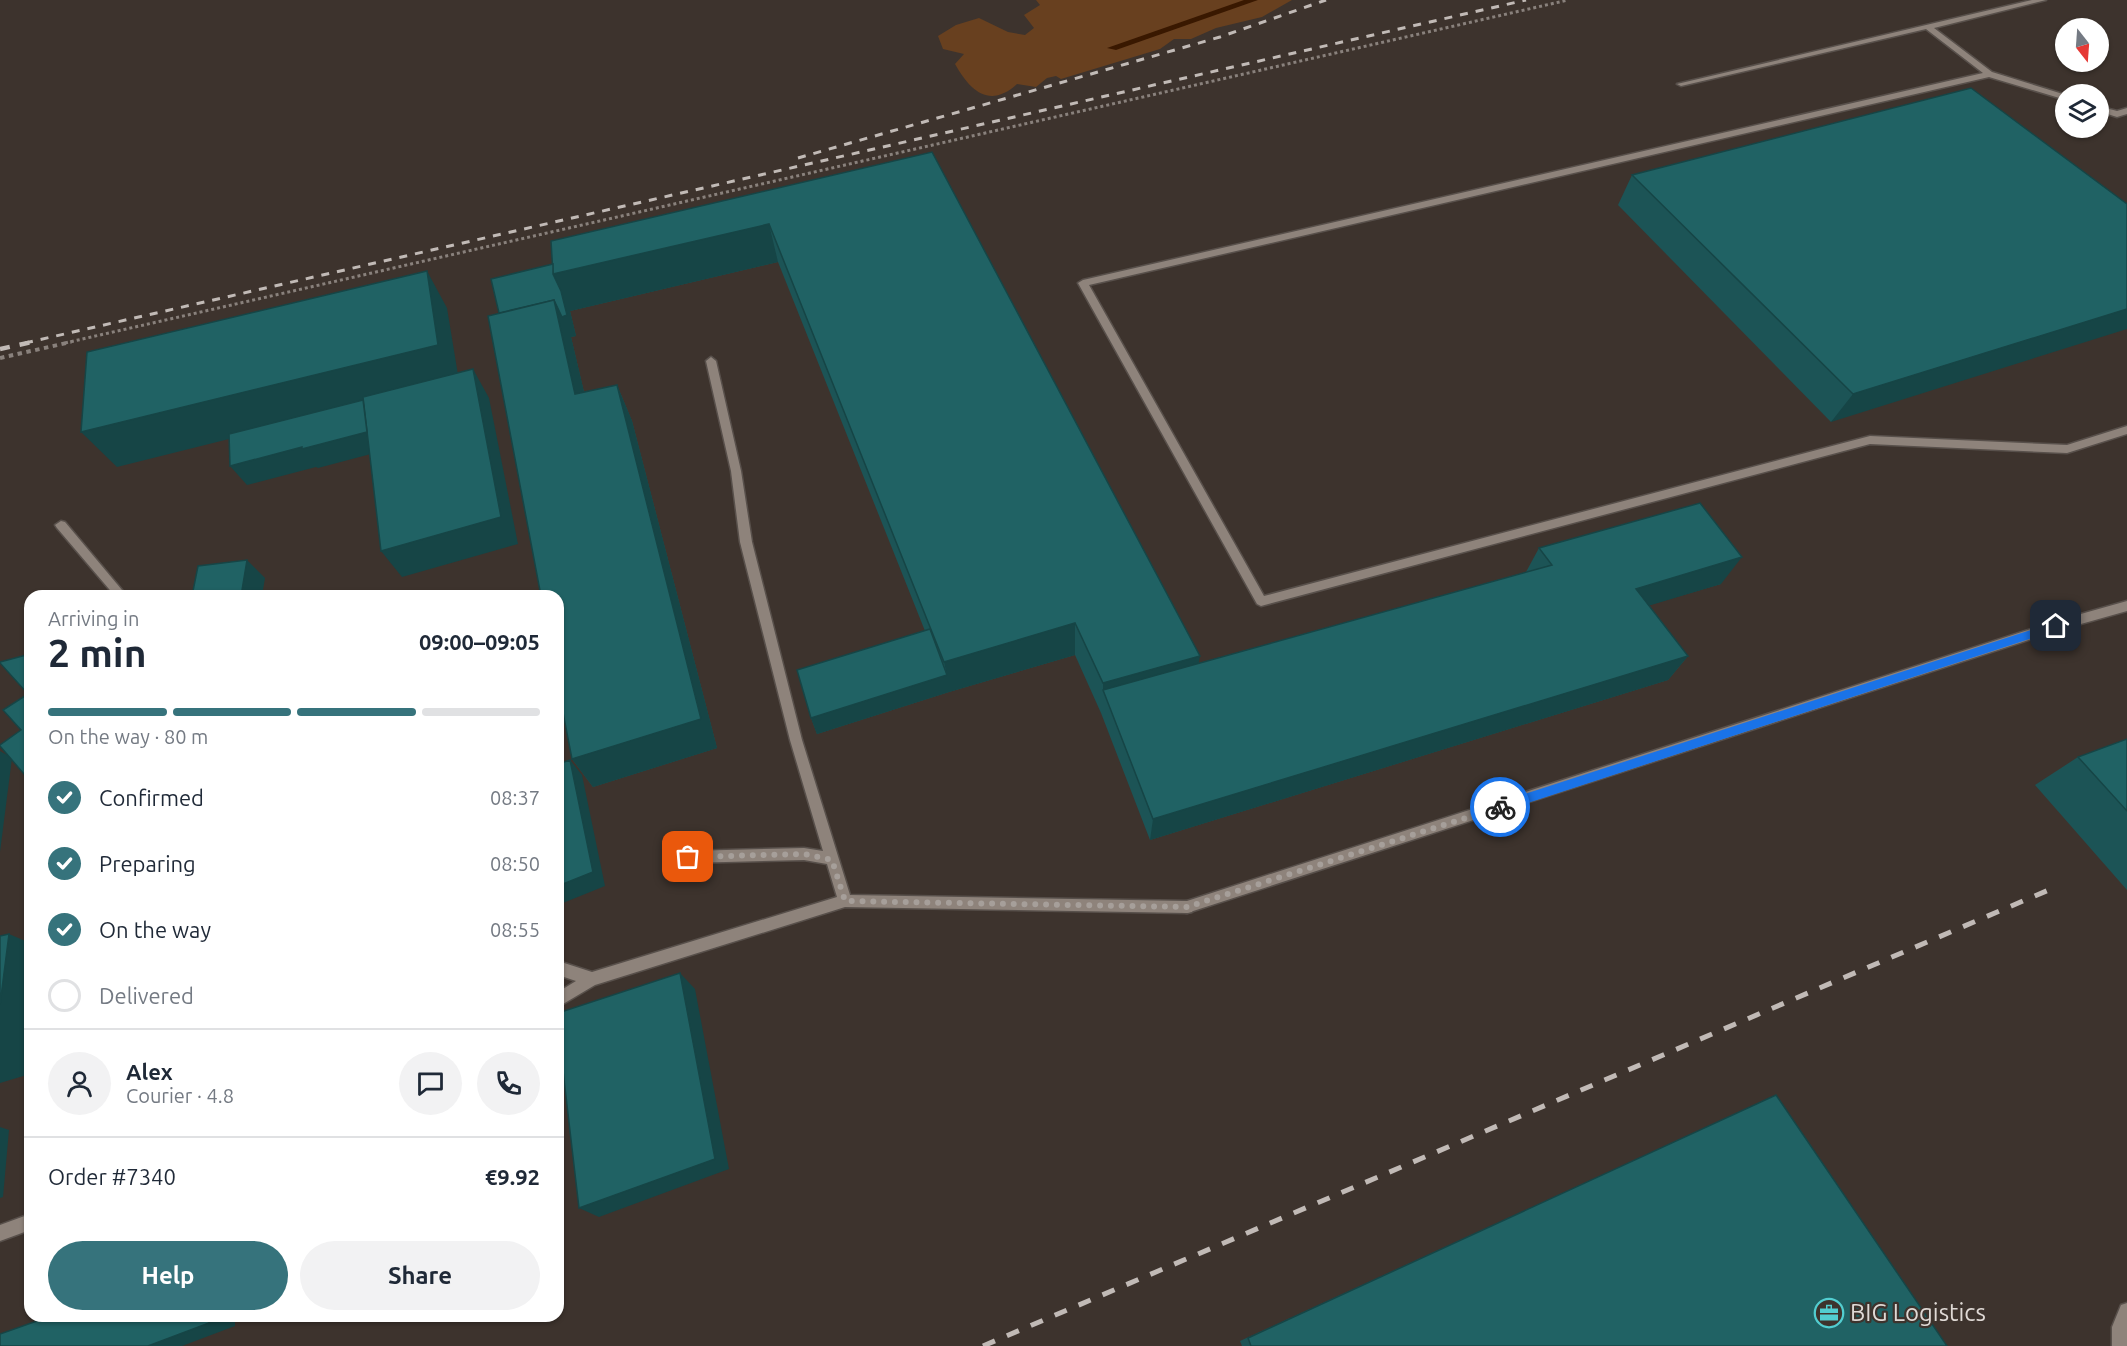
<!DOCTYPE html>
<meta charset="utf-8">
<style>
body{margin:0;font-family:Ubuntu,sans-serif;background:#f2f2f3;color:#1f2937;height:100vh;display:flex;flex-direction:column;font-size:22px;white-space:nowrap}
*{box-sizing:border-box;margin:0}
p{font-size:20px;color:#747a83}
.icon{flex:none;width:33px;height:33px;fill:none;stroke:currentColor;stroke-width:2;stroke-linecap:round;stroke-linejoin:round}
.map{position:relative;flex:1;overflow:hidden}
.side{position:absolute;left:24px;top:590px;width:540px;height:732px;display:flex;flex-direction:column;background:#fff;border-radius:18px;box-shadow:0 2px 4px #0004}
.side>*{flex:none}
.needle{width:39px;rotate:163deg}
.controls{position:absolute;left:2055px;top:18px;display:grid;gap:12px}
.controls a{display:grid;place-items:center;width:54px;height:54px;border-radius:50%;background:#fff;box-shadow:0 2px 4px #0004;font-size:30px}
.pin{position:absolute;display:grid;place-items:center;width:51px;height:51px;color:#fff;margin:-26px;border-radius:12px;box-shadow:0 3px 9px #0006}
.courier{position:absolute;display:grid;place-items:center;width:60px;height:60px;margin:-30px;border:4px solid #1a73e8;border-radius:50%;background:#fff;color:#222;box-shadow:0 2px 8px #0007}
.headline em{font-style:normal;font-weight:600}
.headline div{display:flex;flex-direction:column-reverse}
.headline{display:flex;align-items:center;justify-content:space-between;height:102px;padding:0 24px}
h1{font-size:39px;font-weight:600;line-height:45px}
.bar{display:grid;grid-template-columns:repeat(4,1fr);gap:9px 6px;align-content:center;height:72px;padding:0 24px}
.bar i{height:8px;border-radius:4px;background:#e0e1e3}
.bar .on{background:#36737c}
.bar p{grid-column:span 4}
.line{display:flex;align-items:center;gap:15px;padding:0 24px;border-top:2px solid #e0e1e3}
.line div{flex:1}
.round{display:grid;place-items:center;flex:none;width:63px;height:63px;border-radius:32px;background:#f2f2f3}
ol{padding:0 24px;list-style:none}
li{display:flex;align-items:center;gap:18px;height:66px}
li p{margin-inline-start:auto}
li .icon{padding:6px;border-radius:50%;background:#36737c;color:#fff;stroke-width:4}
li:last-child{color:#747a83}
li i{width:33px;height:33px;border:3px solid #e0e1e3;border-radius:50%}
.cta{display:flex;gap:12px;margin-top:auto;padding:12px 24px}
.cta a{flex:1;height:69px;border-radius:36px;background:#36737c;color:#fff;font-size:24px;font-weight:600;line-height:69px;text-align:center}
.cta a+a{background:#f2f2f3;color:#1f2937}
.map>svg:first-child{display:block}
.green{fill:#68401f}
.lines{fill:none;stroke-linecap:round;stroke-linejoin:round}
.stream{fill:#391800;fill-rule:evenodd}
.lane-casing{stroke:#58504b;stroke-width:3}
.street-casing{stroke:#58504b;stroke-width:3}
.path-far1{stroke:#89817c;stroke-width:3;stroke-dasharray:3 3;stroke-linecap:butt}
.path{stroke:#89817c;stroke-width:4;stroke-dasharray:4.5 4.5;stroke-linecap:butt}
.lane{fill:#8e837b;fill-rule:evenodd}
.street{fill:#8e837b;fill-rule:evenodd}
.rail-far2{stroke:#c1bab6;stroke-width:3;stroke-dasharray:8 8;stroke-linecap:butt}
.rail-far1{stroke:#c1bab6;stroke-width:4.5;stroke-dasharray:10 10;stroke-linecap:butt}
.rail{stroke:#c1bab6;stroke-width:5;stroke-dasharray:13 13;stroke-linecap:butt}
.wall{fill:#1c5456}
.shaded-wall{fill:#164546}
.building{fill:#206264;stroke:#164546;stroke-width:1.5}
.route{fill:#1a73e8}
.done{stroke:#a69f9a;stroke-width:6;stroke-dasharray:0 10.8}
.labels{text-anchor:middle;stroke-width:4.5;stroke-linejoin:round;paint-order:stroke}
.near-poi-label{font-size:24px;fill:#dfd9d5;stroke:#3d332d;text-anchor:start}
</style>
<div class="map">
<svg width="2127" height="1346" viewBox="0 0 2127 1346">
<rect width="100%" height="100%" fill="#3d332d"/>
<!-- green -->
<path class="green" d="M1036,0H1292L1262,17L1216,28L1191,39H1174L1160,49L1061,79L1056,76L1047,78L1036,87L1017,84C990,109 970,91 955,64L964,54L943,49L938,36L956,25L979,18L1008,32L1025,35L1034,28L1024,15L1040,5Z"/>
<g class="lines">
<!-- stream -->
<polygon class="stream" points="1244,0 1258,0 1116,50 1107,48"/>
<!-- lane casing -->
<g class="lane-casing">
<g id="lane">
<polygon points="2032,0 2046,0 1934,28 1992,72 2066,95 2066,100 1989,77 1089,285 1264,596 1870,436 2067,445 2127,426 2127,434 2067,453 1870,444 1261,606 1257,604 1078,283 1083,280 1983,73 1926,29 1681,86 1677,84"/>
<polygon points="2098,106 2117,111 2127,108 2127,114 2117,117 2098,111"/>
<polygon points="711,357 716,361 741,471 752,542 802,740 850,895 1187,901 1192,902 1194,907 1192,912 1187,913 845,907 595,985 558,1007 558,992 576,981 558,975 558,961 592,972 837,897 827,864 804,860 688,863 683,861 681,857 683,853 688,851 804,848 823,851 790,740 740,542 731,471 706,361"/>
<polygon points="61,521 65,522 127,596 115,596 57,528 55,525"/>
<polygon points="30,1214 30,1230 0,1241 0,1225"/>
<polygon points="2127,1303 2127,1346 2112,1346 2112,1327 2121,1305"/>
</g>
</g>
<!-- street casing -->
<g class="street-casing">
<polygon id="street" points="2127,601 2127,611 2056,631 1187,913 1182,912 1180,907 1182,902 1187,901 2056,621"/>
</g>
<!-- path-far1 -->
<polyline class="path-far1" points="65,343 1568,0"/>
<!-- path -->
<polyline class="path" points="0,358 71,342"/>
<!-- lane -->
<use href="#lane" class="lane"/>
<!-- street -->
<use href="#street" class="street"/>
<!-- rail-far2 -->
<g class="rail-far2">
<polyline points="798,158 1220,37 1326,0"/>
<polyline points="25,343 1526,0"/>
</g>
<!-- rail-far1 -->
<polyline class="rail-far1" points="0,349 32,342"/>
<!-- rail -->
<polyline class="rail" points="983,1346 2058,886"/>
</g>
<!-- wall -->
<g class="wall">
<polygon points="932,152 1199,663 1526,572 1539,548 1721,584 1649,605 1688,656 1668,680 1150,840 1101,713 1075,655 949,692 817,734 811,718 925,631 778,262 570,311 576,336 571,337 584,392 617,385 632,421 717,748 593,787 572,759 499,313 553,264"/>
<polygon points="1632,175 2127,204 1831,422 1618,205"/>
<polygon points="2127,739 2127,890 2035,785 2078,757"/>
<polygon points="1776,1095 1947,1346 1242,1346 1240,1341"/>
</g>
<!-- shaded-wall -->
<g class="shaded-wall">
<polygon points="769,224 778,262 570,311 576,336 571,337 593,430 575,394 554,300 553,274"/>
<polygon points="427,271 447,308 459,381 386,450 318,468 316,467 247,485 230,466 369,404 117,467 81,432"/>
<polygon points="2127,309 2127,329 1831,422 1853,394"/>
<polygon points="473,369 489,398 518,544 402,577 381,551"/>
<polygon points="617,385 632,421 717,748 593,787 572,759"/>
<polygon points="1742,557 1721,584 1618,615 1636,589"/>
<polygon points="247,560 265,578 262,596 241,596"/>
<polygon points="1075,623 1075,655 949,692 817,734 811,718 947,675 944,662"/>
<polygon points="1200,656 1194,687 1103,690 1103,683"/>
<polygon points="1688,656 1668,680 1150,840 1153,819"/>
<polygon points="0,751 12,758 0,852"/>
<polygon points="570,760 582,775 605,886 558,905 558,886"/>
<polygon points="9,934 30,943 30,1074 0,1083 0,1005"/>
<polygon points="680,973 695,989 729,1169 599,1217 579,1208"/>
<polygon points="0,1127 9,1130 3,1197 0,1198"/>
<polygon points="209,1316 235,1316 235,1326 182,1346 148,1346"/>
</g>
<!-- building -->
<g class="building">
<polygon points="1971,88 2127,204 2127,309 1853,394 1632,175"/>
<polygon points="932,152 1200,656 1103,683 1075,623 944,662 769,224 553,274 551,241"/>
<polygon points="553,264 553,274 561,291 567,315 562,317 554,300 499,313 491,279"/>
<polygon points="427,271 438,345 81,432 87,352"/>
<polygon points="554,300 575,394 617,385 701,719 572,759 558,687 558,596 541,596 488,316"/>
<polygon points="473,369 501,517 381,551 363,397"/>
<polygon points="363,400 367,432 302,449 302,447 230,466 229,434"/>
<polygon points="1700,503 1742,557 1636,589 1688,656 1153,819 1103,690 1552,565 1539,548"/>
<polygon points="247,560 241,596 192,596 198,566"/>
<polygon points="930,629 947,675 811,718 797,670"/>
<polygon points="30,654 30,781 0,746 0,745 21,730 3,710 28,694 0,663 0,662"/>
<polygon points="2127,739 2127,811 2078,757"/>
<polygon points="570,760 593,872 558,886 558,764"/>
<polygon points="9,934 0,1005 0,936"/>
<polygon points="680,973 715,1159 579,1208 558,1028 558,1013"/>
<polygon points="1776,1095 1947,1346 1251,1346 1248,1338"/>
<polygon points="51,1316 209,1316 209,1323 148,1346 0,1346 0,1334"/>
</g>
<!-- route -->
<polygon class="route" points="2056,622 2060,623 2060,629 1500,812 1494,807 1500,802"/>
<g class="lines">
<!-- done -->
<polyline class="done" points="688,857 804,854 832,860 845,901 1187,907 1500,807"/>
</g>
<!-- icons -->
<defs>
<g id="office-ring" transform="scale(1.5)"><circle r="9.5" fill="#3d332d" stroke="#52cdd0" stroke-width="1.5"/><path d="M-6-3h4V-5.5h4V-3h4V5H-6ZM-1-4.5V-3h2v-1.5ZM-6 0V1H6V0Z" fill="#52cdd0"/></g>
</defs>
<g fill-rule="evenodd">
<use href="#office-ring" x="1829" y="1313"/>
</g>
<g class="labels">
<!-- near-poi labels -->
<g class="near-poi-label">
<text x="1850" y="1321">BIG Logistics</text>
</g>
</g>
</svg>
<div class="controls">
<a><svg class="needle" viewBox="-14 -14 28 28"><path d="M0-13l5 13h-10z" fill="#e53935"/><path d="M0 13l5-13h-10z" fill="#747a83"/></svg></a>
<a><svg class="icon" aria-label="layers" viewBox="0 0 24 24"><path d="M12 4l9 5-9 5-9-5zM3 14l9 5 9-5"/></svg></a>
</div>
<div class="pin" style="left:688px;top:857px;background:#ea580c"><svg class="icon" aria-label="bag" viewBox="0 0 24 24"><path d="M5 8h14l-1 12H6zM9 8a3 3 0 0 1 6 0"/></svg></div>
<div class="pin" style="left:2056px;top:626px;background:#1f2937"><svg class="icon" aria-label="home" viewBox="0 0 24 24"><path d="M3 11l9-7 9 7M6 9v11h12V9"/></svg></div>
<div class="courier" style="left:1500px;top:807px"><svg class="icon" aria-label="bike" viewBox="0 0 24 24"><circle cx="6" cy="16" r="4"/><circle cx="18" cy="16" r="4"/><path d="M6 16l4-8h5l3 8M10 8l3 8H6M13 5h3"/></svg></div>
<section class="side">
<div class="headline"><div><h1>2 min</h1><p>Arriving in</p></div><em>09:00–09:05</em></div>
<div class="bar"><i class="on"></i><i class="on"></i><i class="on"></i><i></i><p>On the way · 80 m</p></div>
<ol>
<li><svg class="icon" aria-label="check" viewBox="0 0 24 24"><path d="M5 12l5 5 9-10"/></svg>Confirmed<p>08:37</p></li>
<li><svg class="icon" aria-label="check" viewBox="0 0 24 24"><path d="M5 12l5 5 9-10"/></svg>Preparing<p>08:50</p></li>
<li><svg class="icon" aria-label="check" viewBox="0 0 24 24"><path d="M5 12l5 5 9-10"/></svg>On the way<p>08:55</p></li>
<li><i></i>Delivered</li>
</ol>
<div class="line" style="height:108px"><a class="round"><svg class="icon" aria-label="person" viewBox="0 0 24 24"><circle cx="12" cy="8" r="4"/><path d="M4 21q1-7 8-7t8 7"/></svg></a><div><b>Alex</b><p>Courier · 4.8</p></div><a class="round"><svg class="icon" aria-label="chat" viewBox="0 0 24 24"><path d="M4 5h16v11H9l-5 4z"/></svg></a><a class="round"><svg class="icon" aria-label="phone" viewBox="0 0 24 24"><path d="M5 4h4l2 5-3 2q2 4 5 5l2-3 5 2v4C11 20 4 13 5 4z"/></svg></a></div>
<div class="line" style="height:78px"><div>Order #7340</div><b>€9.92</b></div>
<div class="cta"><a>Help</a><a>Share</a></div>
</section>
</div>
